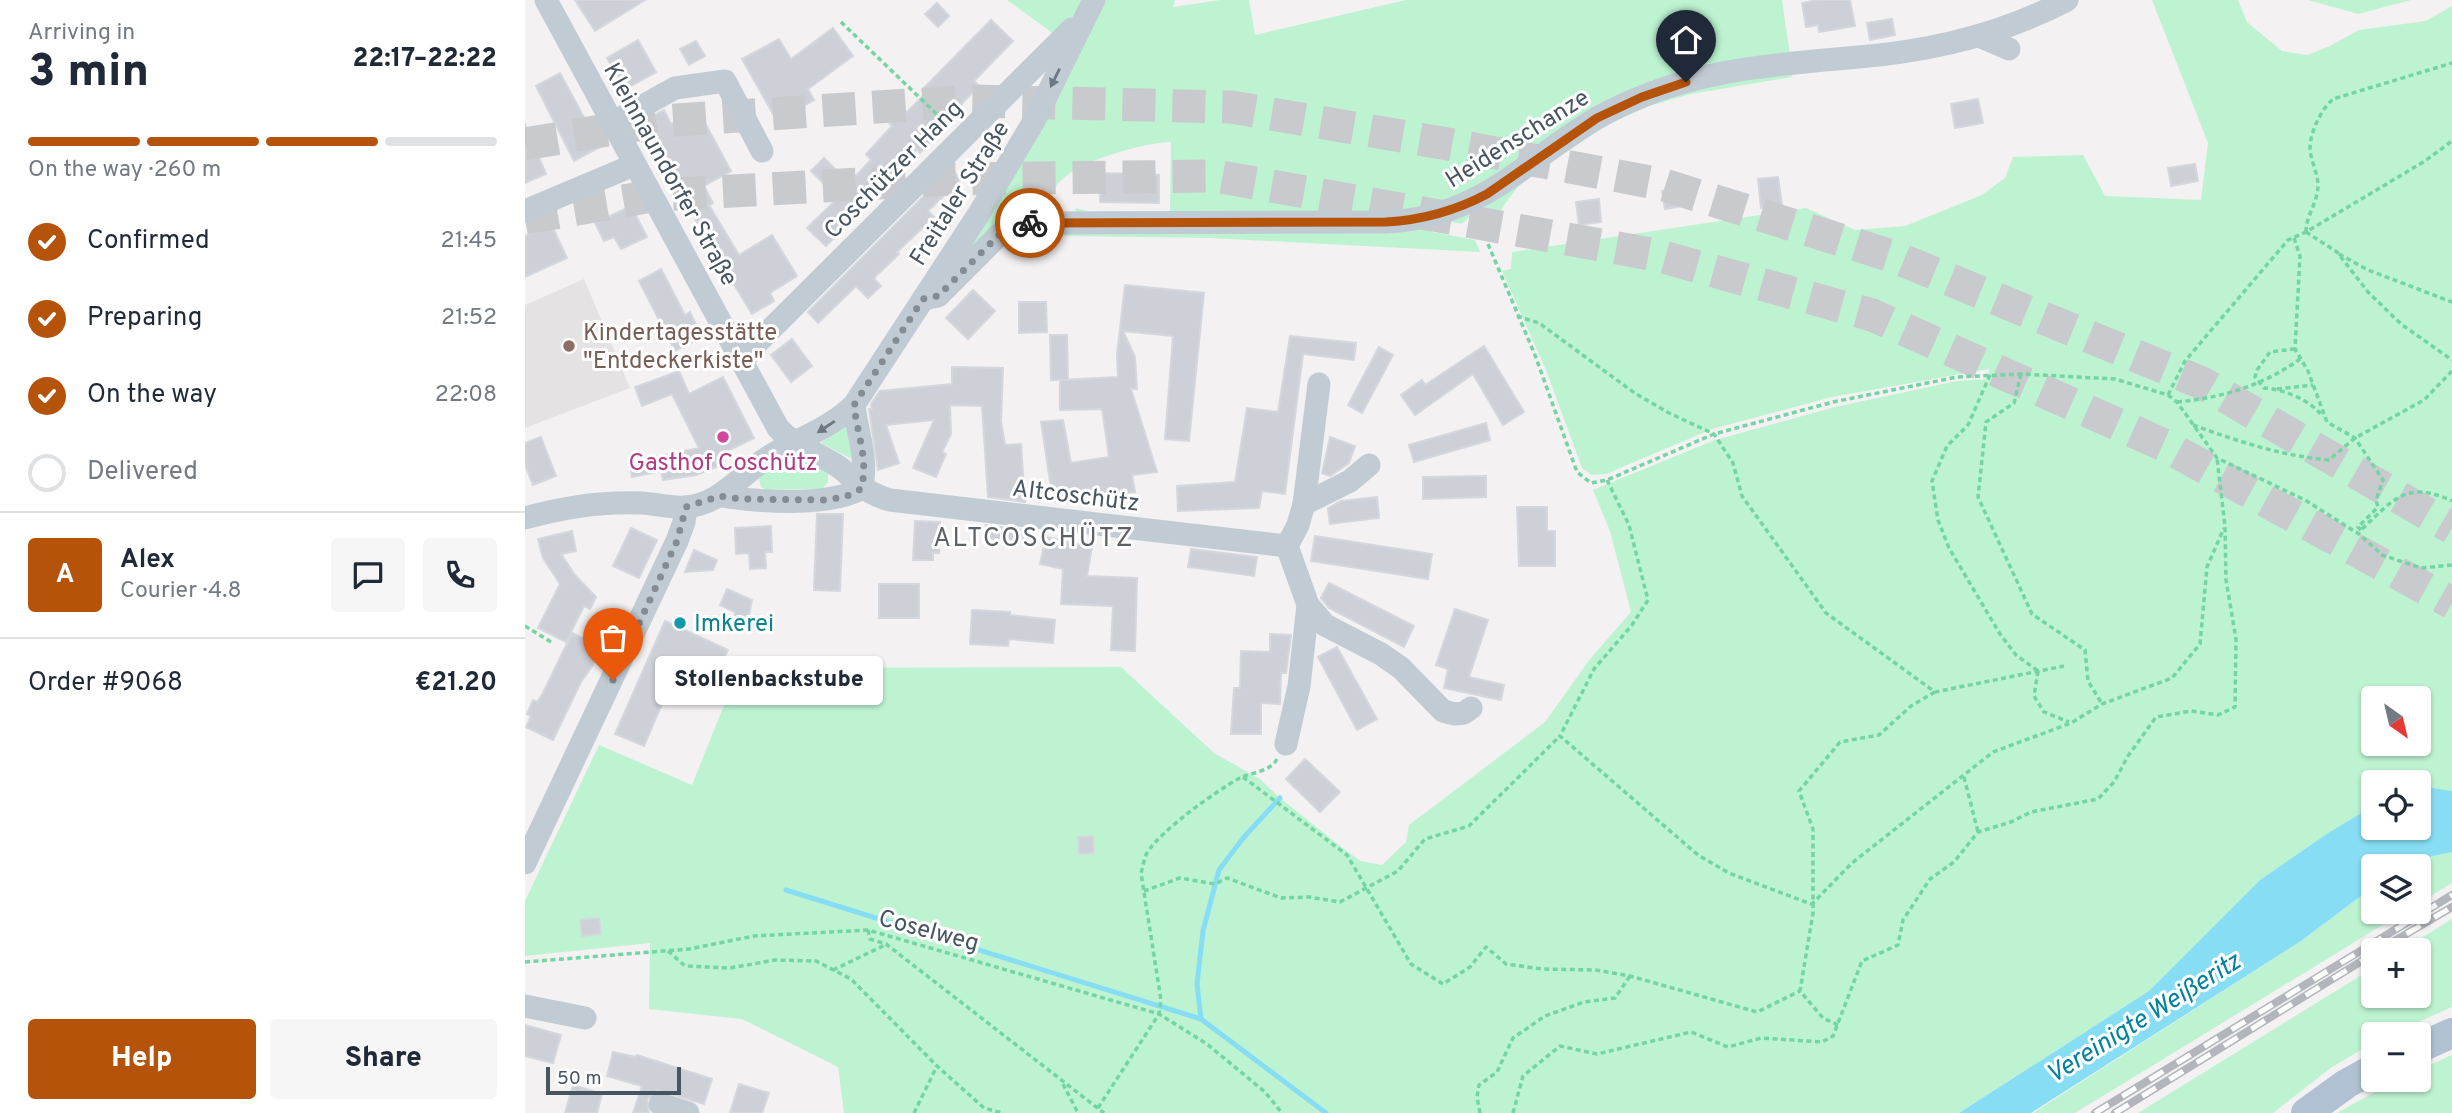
<!DOCTYPE html>
<meta charset="utf-8">
<style>
body{margin:0;font-family:Overpass,sans-serif;background:#f6f6f7;color:#1f2937;height:100vh;display:flex;flex-direction:column;font-size:26px;white-space:nowrap}
*{box-sizing:border-box;margin:0}
p{font-size:23px;color:#747a83}
.icon{flex:none;width:38px;height:38px;fill:none;stroke:currentColor;stroke-width:2;stroke-linecap:round;stroke-linejoin:round}
.map{position:relative;flex:1;overflow:hidden}
.details{display:flex;flex-direction:column;background:#fff;width:525px}
.details>*{flex:none}
.needle{width:46px;rotate:146deg}
.tools{position:absolute;left:1836px;top:686px;display:grid;gap:14px}
.tools a{display:grid;place-items:center;width:70px;height:70px;border-radius:7px;background:#fff;box-shadow:0 2px 5px #0004;font-size:35px}
.scale{position:absolute;left:21px;bottom:18px;width:135px;box-sizing:border-box;padding-left:7px;border:4px solid #475560;border-top:0;font-size:19px;line-height:24px;white-space:nowrap;color:#475560;-webkit-text-stroke:5px #fff;paint-order:stroke}
.pin{position:absolute;display:grid;place-items:center;width:60px;height:60px;color:#fff;margin:-72px -30px;border-radius:50% 50% 50% 0;rotate:-45deg;box-shadow:0 0 7px #0007}
.pin .icon{rotate:45deg}
.courier{position:absolute;display:grid;place-items:center;width:70px;height:70px;margin:-35px;border:5px solid #b45309;border-radius:50%;background:#fff;color:#222;box-shadow:0 2px 9px #0007}
.bubble{position:absolute;height:49px;border-radius:7px;background:#fff;box-shadow:0 2px 5px #0004;font-size:23px;font-weight:800;line-height:49px;text-align:center}
.head em{font-style:normal;font-weight:800}
.head div{display:flex;flex-direction:column-reverse}
.head{display:flex;align-items:center;justify-content:space-between;height:119px;padding:0 28px}
h1{font-size:46px;font-weight:800;line-height:52px}
.bar{display:grid;grid-template-columns:repeat(4,1fr);gap:10px 7px;align-content:center;height:84px;padding:0 28px}
.bar i{height:9px;border-radius:5px;background:#e0e1e3}
.bar .current{background:#b45309}
.bar p{grid-column:span 4}
.line{display:flex;align-items:center;gap:18px;padding:0 28px;border-top:2px solid #e0e1e3}
.line div{flex:1}
.round{display:grid;place-items:center;flex:none;width:74px;height:74px;border-radius:7px;background:#f6f6f7}
ol{padding:0 28px;list-style:none}
li{display:flex;align-items:center;gap:21px;height:77px}
li p{margin-inline-start:auto}
li .icon{padding:7px;border-radius:50%;background:#b45309;color:#fff;stroke-width:4}
li:last-child{color:#747a83}
li i{width:38px;height:38px;border:4px solid #e0e1e3;border-radius:50%}
.button{display:flex;gap:14px;margin-top:auto;padding:14px 28px}
.button a{flex:1;height:80px;border-radius:7px;background:#b45309;color:#fff;font-size:28px;font-weight:800;line-height:80px;text-align:center}
.button a+a{background:#f6f6f7;color:#1f2937}
main{display:flex;flex:1;min-height:0}
.map>svg:first-child{display:block}
.education{fill:#e5e2e3}
.green{fill:#bdf3d1;fill-rule:evenodd}
.water{fill:#87def4}
.lines{fill:none;stroke-linecap:round;stroke-linejoin:round}
.stream{stroke:#87def4;stroke-width:5}
.building{fill:#cdd0d6;stroke:#d4d7dd;stroke-width:2}
.highway-tunnel{stroke:#c8cacd;stroke-width:33;stroke-dasharray:33 17;stroke-linecap:butt}
.path{stroke:#72d5a3;stroke-width:3.5;stroke-dasharray:5 3.5;stroke-linecap:butt}
.minor{stroke:#c1cbd4;stroke-width:23}
.major{stroke:#afc1d2;stroke-width:30}
.rail-casing{stroke:#b2b6bc;stroke-width:8}
.rail{stroke:#fff;stroke-width:5;stroke-dasharray:16;stroke-linecap:butt}
.oneway{fill:#6c7883}
.done{stroke:#838c93;stroke-width:7;stroke-dasharray:0 12.6}
.route{stroke:#b45309;stroke-width:9}
.education-dot{fill:#8d6e63;stroke:#fff;stroke-width:2.5}
.hotel-dot{fill:#d1479c;stroke:#fff;stroke-width:2.5}
.culture-dot{fill:#0f9aa8;stroke:#fff;stroke-width:2.5}
.labels{text-anchor:middle;stroke-width:6;stroke-linejoin:round;paint-order:stroke}
.street-label{font-size:24px;fill:#475560;stroke:#fff}
.education-label{font-size:24px;fill:#785e54;stroke:#fff;text-anchor:start}
.hotel-label{font-size:24px;fill:#b23c85;stroke:#fff}
.culture-label{font-size:24px;fill:#0d838f;stroke:#fff;text-anchor:start}
.neighbourhood-label{font-size:26px;letter-spacing:2px;fill:#5d6167;stroke:#fff}
.water-label{font-size:26px;font-style:italic;fill:#0381a1;stroke:#fff}
</style>
<main>
<section class="details">
<div class="head"><div><h1>3 min</h1><p>Arriving in</p></div><em>22:17–22:22</em></div>
<div class="bar"><i class="current"></i><i class="current"></i><i class="current"></i><i></i><p>On the way · 260 m</p></div>
<ol>
<li><svg class="icon" aria-label="check" viewBox="0 0 24 24"><path d="M5 12l5 5 9-10"/></svg>Confirmed<p>21:45</p></li>
<li><svg class="icon" aria-label="check" viewBox="0 0 24 24"><path d="M5 12l5 5 9-10"/></svg>Preparing<p>21:52</p></li>
<li><svg class="icon" aria-label="check" viewBox="0 0 24 24"><path d="M5 12l5 5 9-10"/></svg>On the way<p>22:08</p></li>
<li><i></i>Delivered</li>
</ol>
<div class="line" style="height:126px"><b class="round" style="background:#b45309;color:#fff">A</b><div><b>Alex</b><p>Courier · 4.8</p></div><a class="round"><svg class="icon" aria-label="chat" viewBox="0 0 24 24"><path d="M4 5h16v11H9l-5 4z"/></svg></a><a class="round"><svg class="icon" aria-label="phone" viewBox="0 0 24 24"><path d="M5 4h4l2 5-3 2q2 4 5 5l2-3 5 2v4C11 20 4 13 5 4z"/></svg></a></div>
<div class="line" style="height:91px"><div>Order #9068</div><b>€21.20</b></div>
<div class="button"><a>Help</a><a>Share</a></div>
</section>
<div class="map">
<svg width="1927" height="1113" viewBox="0 0 1927 1113">
<rect width="100%" height="100%" fill="#f3f1f1"/>
<!-- education -->
<polygon class="education" points="59,279 105,388 0,428 0,305"/>
<!-- green -->
<g class="green">
<path d="M482,0H650L648,7L695,0H724L730,35L881,0H1257L1265,55C1203,65 1140,76 1085,106C1010,147 958,209 868,217L551,212V208L565,212L645,213L646,142C622,142 558,160 540,177C527,187 519,205 508,213C495,222 478,223 466,235C451,248 438,273 420,280L419,277L456,221L447,215L540,42Z"/>
<path d="M1627,0H1713L1722,22L1757,51L1782,55L1805,46L1834,30L1901,21L1927,6V791L1902,787L1894,790V782H1848V806L1803,833L1735,880L1624,991L1434,1113H319L313,1067L217,1019L124,1009L125,943L0,956V901L74,745L167,785L214,668L596,667L689,753L735,779L755,798L824,853L836,861L857,865L881,842L884,825L1020,722L1065,659L1106,612L1085,531L1068,490L1190,440L1310,407L1432,381L1464,379V369L1307,397L1187,429L1081,474L1067,475L1057,468L1021,370L977,271L986,269L987,252L1281,208L1330,230L1380,226L1457,195L1480,178L1488,157L1558,155L1580,196L1676,200L1683,143ZM1848,698H1894V744H1848Z"/>
<polygon points="1783,0 1886,0 1833,14"/>
<polygon points="1266,68 1267,77 1166,94 1124,106 1084,124 998,180 979,205 963,233 961,220 944,217 937,224 921,221 1066,128 1124,100"/>
<polygon points="898,223 908,232 950,240 955,252 685,238 540,236 513,226"/>
<polygon points="323,422 327,459 296,443"/>
<polygon points="269,455 303,473 303,482 297,489 242,490 236,487 234,479 238,473"/>
<polygon points="1927,852 1927,883 1894,903 1894,866 1875,866 1880,862"/>
<polygon points="1848,887 1848,912 1879,912 1550,1113 1508,1113 1776,941"/>
<polygon points="1927,919 1927,1007 1866,1034 1848,1034 1848,1043 1807,1067 1748,1113 1613,1113 1848,968 1848,996 1894,996 1894,950 1877,950"/>
<polygon points="1927,1055 1927,1113 1812,1113 1872,1080 1894,1080 1894,1070"/>
</g>
<!-- water -->
<polygon class="water" points="1902,787 1927,791 1927,852 1880,862 1875,866 1848,866 1848,887 1776,941 1506,1113 1434,1113 1624,991 1735,880 1803,833 1848,806 1848,828 1894,828 1894,790"/>
<g class="lines">
<!-- stream -->
<g class="stream">
<polyline points="261,890 676,1019 801,1113"/>
<polyline points="676,1019 672,984 678,931 694,870 719,837 755,798"/>
</g>
</g>
<!-- building -->
<g class="building">
<polygon points="50,0 120,0 70,31"/>
<polygon points="1293,0 1325,0 1330,26 1294,32 1293,25 1281,27 1277,3"/>
<polygon points="412,3 424,16 413,27 400,14"/>
<polygon points="1367,19 1370,35 1345,40 1342,23"/>
<polygon points="466,20 488,41 449,81 454,86 406,135 409,138 395,153 392,149 301,246 282,228 313,198 286,171 299,158 324,183 346,160 341,154 367,126 364,123 378,109 382,112 401,93 397,90"/>
<polygon points="308,28 328,56 283,89 289,100 252,121 217,59 254,39 266,59"/>
<polygon points="113,40 131,72 99,90 82,58"/>
<polygon points="171,41 180,56 164,65 155,49"/>
<polygon points="35,73 75,147 49,161 11,86"/>
<polygon points="1453,99 1458,123 1430,128 1426,104"/>
<polygon points="139,110 146,124 173,110 206,171 179,186 188,203 184,205 214,255 247,235 272,276 245,293 249,301 227,314 177,232 119,121"/>
<polygon points="0,124 21,174 0,183"/>
<polygon points="1670,164 1673,181 1646,186 1643,168"/>
<polygon points="426,169 436,179 403,211 409,217 372,252 374,254 352,275 349,279 356,286 343,298 331,286 293,323 283,312"/>
<polygon points="576,173 634,175 634,203 575,202"/>
<polygon points="1253,177 1257,205 1236,208 1233,179"/>
<polygon points="1162,188 1164,205 1140,209 1137,191"/>
<polygon points="1074,199 1076,222 1054,225 1051,202"/>
<polygon points="106,206 122,237 96,249 89,237 79,241 70,223"/>
<polygon points="26,224 42,258 0,277 0,236"/>
<polygon points="136,269 160,315 165,312 177,337 150,351 114,281"/>
<polygon points="600,285 679,293 664,441 640,439 648,336 598,331 610,357 612,389 606,389 632,472 607,475 610,492 528,501 516,422 538,420 546,463 584,457 577,409 535,410 535,380 593,377 592,354"/>
<polygon points="448,290 470,311 443,339 421,318"/>
<polygon points="494,302 521,302 522,332 494,333"/>
<polygon points="525,335 542,335 543,380 526,380"/>
<polygon points="765,336 831,343 829,360 778,354 760,494 737,491 734,508 653,511 652,486 710,482 722,408 753,412"/>
<polygon points="267,339 287,366 266,382 246,355"/>
<polygon points="959,346 999,412 978,425 948,374 890,415 876,395 897,380 900,385"/>
<polygon points="854,347 868,355 837,413 823,405"/>
<polygon points="427,367 478,368 476,421 480,445 496,444 500,502 463,497 457,406 425,405 426,434 417,452 421,454 411,477 388,468 409,420 361,425 374,463 353,470 344,409 347,409 346,404 355,391 427,384"/>
<polygon points="154,371 164,394 198,377 229,438 192,456 197,465 171,475 138,480 136,471 107,477 105,462 174,448 147,394 117,406 110,387"/>
<polygon points="961,423 965,440 889,462 884,445"/>
<polygon points="16,437 31,476 8,485 0,465 0,443"/>
<polygon points="805,437 830,446 824,463 805,476 797,473"/>
<polygon points="961,476 961,497 898,499 898,477"/>
<polygon points="852,497 854,518 805,524 803,508 816,501"/>
<polygon points="992,507 1022,507 1022,531 1030,531 1030,566 994,566"/>
<polygon points="292,514 318,514 315,591 289,590"/>
<polygon points="390,521 415,522 414,553 408,553 408,560 388,560"/>
<polygon points="461,525 498,530 497,542 460,538"/>
<polygon points="246,526 247,552 240,552 241,568 225,569 224,553 211,554 210,528"/>
<polygon points="106,528 132,540 114,578 88,566"/>
<polygon points="47,531 51,551 36,554 50,575 71,597 65,609 59,606 41,642 13,628 35,584 18,558 13,539"/>
<polygon points="790,536 907,554 903,579 786,561"/>
<polygon points="521,537 567,547 562,576 612,578 610,651 586,650 588,606 536,604 538,569 515,564"/>
<polygon points="666,549 732,557 729,576 663,567"/>
<polygon points="169,550 192,560 188,570 160,572"/>
<polygon points="804,583 889,626 879,647 804,608 796,598"/>
<rect x="354" y="584" width="40" height="34"/>
<polygon points="202,589 227,600 222,625 209,622 210,612 195,605"/>
<polygon points="930,609 963,620 944,677 979,685 976,700 919,688 923,669 911,665"/>
<polygon points="447,610 485,612 485,615 530,620 528,643 484,639 483,646 445,644"/>
<polygon points="140,621 203,650 194,668 182,663 178,670 161,662 150,687 145,685 119,746 90,734"/>
<polygon points="47,633 74,646 68,665 56,682 28,740 1,727 6,716 2,714 8,700 12,702 18,693"/>
<polygon points="745,634 766,635 761,673 756,673 755,704 736,703 736,734 706,734 709,688 715,688 716,651 745,652"/>
<polygon points="812,647 852,719 832,730 793,657"/>
<polygon points="780,759 815,792 795,812 761,779"/>
<polygon points="568,836 569,853 554,854 553,837"/>
<polygon points="74,918 76,934 57,936 55,920"/>
<polygon points="0,1025 36,1035 28,1063 0,1056"/>
<polygon points="88,1052 111,1057 112,1055 187,1079 179,1104 133,1090 122,1099 124,1113 108,1113 117,1086 82,1076"/>
<polygon points="214,1084 244,1093 237,1113 205,1113"/>
<polygon points="48,1085 77,1094 72,1113 40,1113"/>
</g>
<g class="lines">
<!-- highway-tunnel -->
<g class="highway-tunnel">
<polyline points="0,144 135,121 446,101 706,107 917,143 1136,184 1367,256 1677,383 1927,528"/>
<polyline points="0,218 133,195 426,179 691,176 1131,255 1347,315 1639,445 1927,603"/>
</g>
<!-- path -->
<g class="path">
<polyline points="316,22 423,125"/>
<path d="M1781,232C1781,215 1793,203 1793,185C1793,173 1785,160 1785,147C1786,130 1796,110 1808,99L1927,63"/>
<polyline points="1781,232 1812,252 1843,292 1876,324 1927,360"/>
<polyline points="1769,238 1775,256 1770,349 1783,371 1802,422 1830,438 1858,480 1851,500 1853,507 1833,527 1836,530"/>
<polyline points="963,244 1010,355 1052,472 1066,483 1082,480 1189,434 1308,402 1432,377 1497,374 1590,379 1643,395 1652,402 1692,458 1780,500 1834,534 1857,555 1896,568 1927,565"/>
<polyline points="1814,254 1843,270 1927,302"/>
<polyline points="992,316 1014,323 1111,394 1144,413 1189,434 1208,463 1217,496 1301,613 1410,692 1539,666"/>
<path d="M1770,349L1745,352L1732,370L1730,377L1739,388C1759,389 1787,401 1798,417"/>
<polyline points="1496,374 1489,403 1461,422 1453,497 1507,614 1560,650 1563,681 1577,704"/>
<polyline points="1465,375 1443,425 1422,446 1407,481 1413,520 1424,548 1475,634 1491,655 1513,671"/>
<polyline points="1752,389 1788,385"/>
<polyline points="1643,395 1660,361 1763,240 1781,232 1900,161 1927,141"/>
<path d="M1652,402C1697,398 1739,385 1775,359"/>
<path d="M1668,425C1712,441 1757,456 1804,460L1830,438L1899,400L1927,371"/>
<polyline points="1082,480 1104,525 1123,600 1107,625 1069,669 1035,736 1173,855 1204,873 1286,904"/>
<path d="M1837,529C1869,499 1882,480 1927,501"/>
<polyline points="0,626 26,642"/>
<polyline points="1513,671 1509,696 1519,712 1544,722"/>
<polyline points="718,777 822,855 886,964 918,984 945,967 961,947 981,964 1017,969 1071,970 1105,976 1232,1012 1275,991"/>
<polyline points="1439,777 1453,832"/>
<polyline points="619,891 655,878 690,884 702,878 756,898 784,897 815,902 873,871 900,839 944,826 1035,736"/>
<polyline points="1286,905 1327,863 1468,752 1546,723 1577,704 1647,678 1675,644 1682,567 1699,528"/>
<polyline points="343,930 345,939 361,944 579,1113"/>
<polyline points="143,951 160,966 205,968 250,960 291,961 326,979 412,1066 459,1108 477,1113"/>
<polyline points="0,962 164,949 229,936 343,930 634,1014 682,1044 740,1092 757,1113"/>
<polyline points="308,970 360,945"/>
<polyline points="1313,1025 1298,1018 1275,991 1288,913 1288,829 1274,791 1315,742 1354,735 1386,706 1410,692"/>
<polyline points="538,1084 553,1113"/>
<path d="M573,1108L634,1014L636,1000L616,873C618,867 619,858 622,853C636,830 691,791 715,778C727,772 745,772 752,759"/>
<polyline points="389,1113 412,1066"/>
<polyline points="955,1113 952,1097 954,1085 972,1072 988,1038 1020,1016 1059,1002 1090,998 1105,976"/>
<polyline points="988,1113 998,1076 1035,1046 1072,1054 1166,1032 1203,1047 1236,1038 1297,1042 1308,1036 1337,961 1373,945 1378,920 1405,879 1429,862 1453,832 1486,822 1506,812 1573,799 1589,782 1603,756 1631,717 1666,711 1693,715 1710,707 1711,639 1701,580 1700,526 1692,458"/>
</g>
<!-- minor -->
<g class="minor">
<path d="M21,0L253,428C270,447 294,453 314,467C334,482 339,493 365,500L762,546"/>
<polyline points="1454,36 1484,49"/>
<polyline points="87,123 150,88 200,81 237,151"/>
<polyline points="0,211 109,165"/>
<path d="M398,299L413,296L475,234L485,227L501,223L861,222C955,218 998,162 1072,118C1093,106 1117,96 1140,88C1203,67 1268,63 1334,57C1406,51 1478,34 1542,0"/>
<polyline points="218,362 227,348 547,29"/>
<path d="M196,496C236,502 300,507 336,489C344,460 332,434 329,405"/>
<polyline points="779,504 794,384"/>
<path d="M0,518C39,507 77,501 117,503C131,504 146,508 160,507C195,505 215,475 242,458C271,439 303,430 329,405L455,212L509,121L569,0"/>
<polyline points="762,546 773,525 779,504 825,481 844,465"/>
<polyline points="783,605 800,625 856,654 876,668 918,711 930,714 939,713 946,708"/>
<polyline points="761,744 774,686 783,605 762,546"/>
<polyline points="0,863 152,541 159,522 161,507"/>
<polyline points="0,1006 60,1018"/>
<polyline points="135,1104 163,1113"/>
</g>
<!-- major -->
<g class="major">
<polyline points="1894,1048 1927,1033"/>
<polyline points="1781,1113 1821,1084 1848,1069"/>
</g>
<!-- rail casing -->
<g class="rail-casing">
<g id="rail">
<polyline points="1854,950 1927,907"/>
<polyline points="1570,1113 1927,895"/>
<polyline points="1590,1113 1848,954"/>
</g>
</g>
<!-- rail -->
<use href="#rail" class="rail"/>
</g>
<!-- one-way arrows -->
<defs><path id="oneway-solid" d="M-6-.8H1V-3.2L6.5 0L1 3.2V.8H-6Z" transform="scale(1.75)"/></defs>
<g class="oneway">
<use href="#oneway-solid" transform="translate(530 78) rotate(116)"/>
<use href="#oneway-solid" transform="translate(301 427) rotate(146)"/>
</g>
<g class="lines">
<!-- done -->
<path class="done" d="M88,680L152,541L161,507L195,496L216,499L298,500L320,497L336,489C344,460 332,434 329,405L398,299L413,296L475,234L485,227L505,223"/>
<!-- route -->
<path class="route" d="M505,223L861,222C898,220 930,211 962,194L1072,118L1117,97L1161,82"/>
</g>
<!-- markers -->
<circle class="education-dot" cx="44" cy="346" r="7"/>
<circle class="hotel-dot" cx="198" cy="437" r="7"/>
<circle class="culture-dot" cx="155" cy="623" r="7"/>
<g class="labels">
<!-- street labels -->
<g class="street-label">
<text transform="translate(992 138) rotate(-32)" y="8">Heidenschanze</text>
<text transform="translate(368 169) rotate(-45)" y="8">Coschützer Hang</text>
<text transform="translate(146 174) rotate(61)" y="8">Kleinnaundorfer Straße</text>
<text transform="translate(434 193) rotate(-58)" y="8">Freitaler Straße</text>
<text transform="translate(551 495) rotate(7)" y="8">Altcoschütz</text>
<text transform="translate(404 930) rotate(15)" y="8">Coselweg</text>
</g>
<!-- education labels -->
<g class="education-label">
<text x="58" y="340">Kindertagesstätte<tspan x="58" dy="28">"Entdeckerkiste"</tspan></text>
</g>
<!-- hotel labels -->
<g class="hotel-label">
<text x="198" y="470">Gasthof Coschütz</text>
</g>
<!-- culture labels -->
<g class="culture-label">
<text x="169" y="631">Imkerei</text>
</g>
<!-- neighbourhood labels -->
<g class="neighbourhood-label">
<text x="509" y="546">ALTCOSCHÜTZ</text>
</g>
<!-- water labels -->
<g class="water-label">
<text transform="translate(1618 1017) rotate(-32)" y="9">Vereinigte Weißeritz</text>
</g>
</g>
</svg>
<div class="tools">
<a><svg class="needle" viewBox="-14 -14 28 28"><path d="M0-13l5 13h-10z" fill="#e53935"/><path d="M0 13l5-13h-10z" fill="#747a83"/></svg></a>
<a><svg class="icon" aria-label="locate" viewBox="0 0 24 24"><circle cx="12" cy="12" r="6"/><path d="M12 2v4M12 18v4M2 12h4M18 12h4"/></svg></a>
<a><svg class="icon" aria-label="layers" viewBox="0 0 24 24"><path d="M12 4l9 5-9 5-9-5zM3 14l9 5 9-5"/></svg></a>
<a>+</a>
<a>−</a>
</div>
<div class="scale">50 m</div>
<div class="pin" style="left:88px;top:680px;background:#ea580c"><svg class="icon" aria-label="bag" viewBox="0 0 24 24"><path d="M5 8h14l-1 12H6zM9 8a3 3 0 0 1 6 0"/></svg></div>
<div class="pin" style="left:1161px;top:82px;background:#1f2937"><svg class="icon" aria-label="home" viewBox="0 0 24 24"><path d="M3 11l9-7 9 7M6 9v11h12V9"/></svg></div>
<div class="courier" style="left:505px;top:223px"><svg class="icon" aria-label="bike" viewBox="0 0 24 24"><circle cx="6" cy="16" r="4"/><circle cx="18" cy="16" r="4"/><path d="M6 16l4-8h5l3 8M10 8l3 8H6M13 5h3"/></svg></div>
<div class="bubble" style="left:130px;top:656px;width:228px">Stollenbackstube</div>
</div>
</main>
